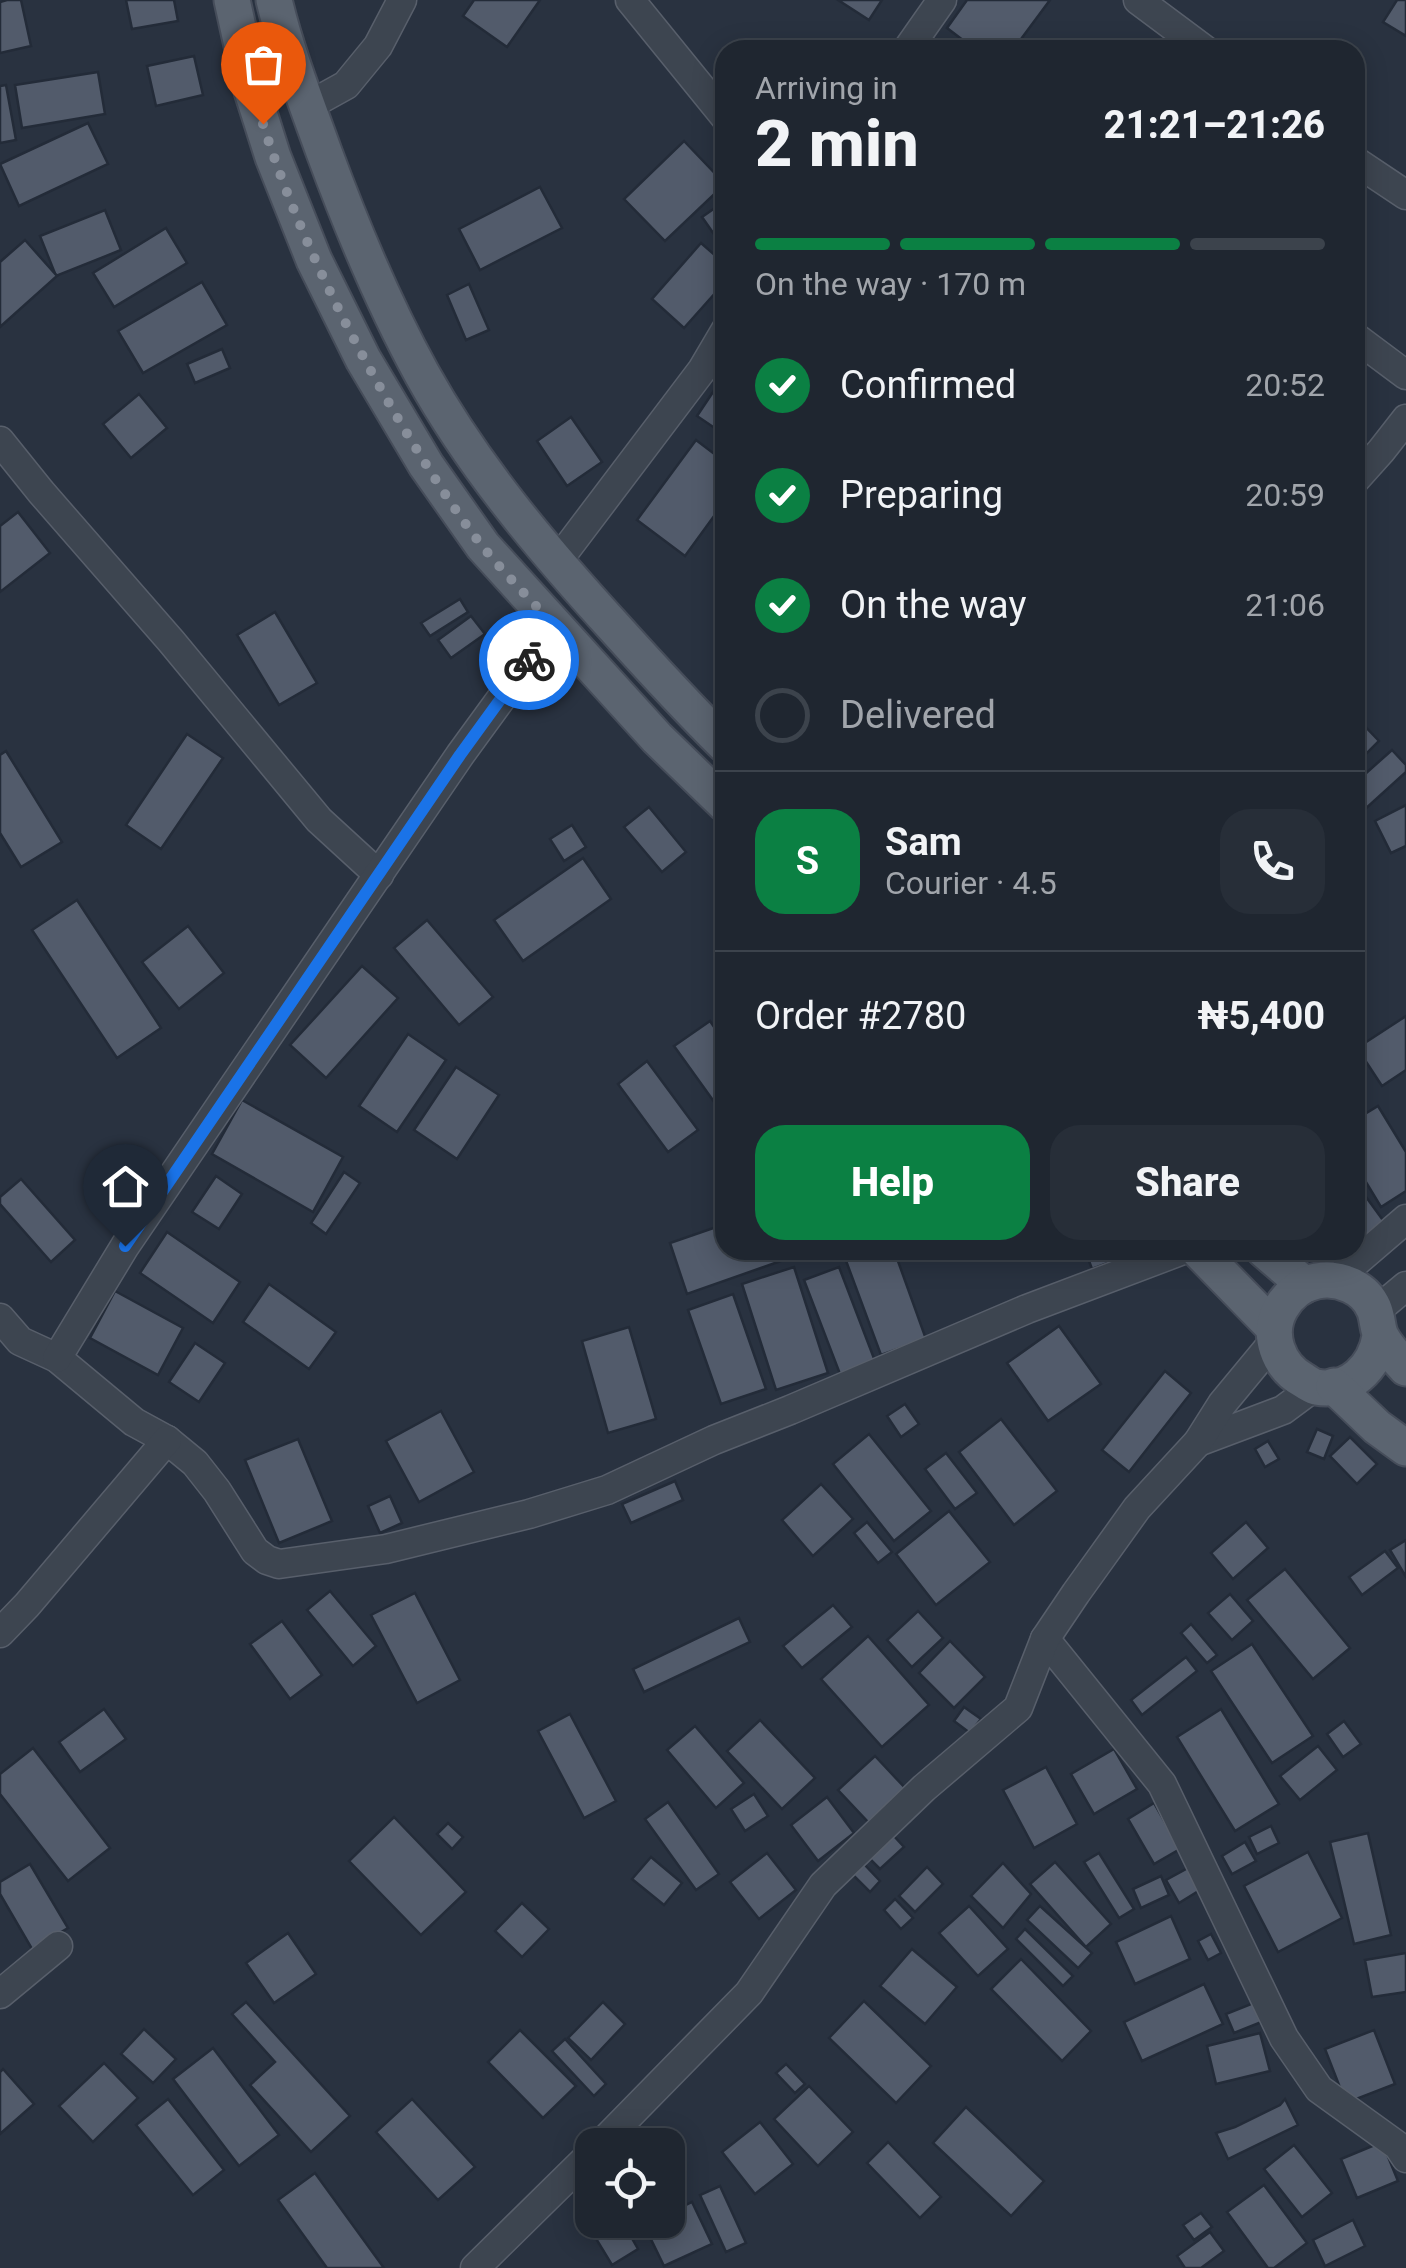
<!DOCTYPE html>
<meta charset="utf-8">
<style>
body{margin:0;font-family:Roboto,sans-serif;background:#272e38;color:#f1f3f6;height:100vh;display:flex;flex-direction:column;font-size:38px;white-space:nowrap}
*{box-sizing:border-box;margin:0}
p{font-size:32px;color:#a1a5ab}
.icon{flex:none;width:55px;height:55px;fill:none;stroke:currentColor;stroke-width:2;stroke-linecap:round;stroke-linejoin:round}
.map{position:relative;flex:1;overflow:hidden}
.side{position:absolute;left:715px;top:40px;width:650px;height:1220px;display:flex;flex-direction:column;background:#1f2630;border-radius:30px;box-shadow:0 5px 25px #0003,0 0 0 2px #3c434c}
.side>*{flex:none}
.controls{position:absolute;left:575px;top:2128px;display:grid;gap:20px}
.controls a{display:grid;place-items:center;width:110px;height:110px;border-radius:20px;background:#1f2630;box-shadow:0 5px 25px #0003,0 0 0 2px #3c434c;font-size:50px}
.pin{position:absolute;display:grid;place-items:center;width:85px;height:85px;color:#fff;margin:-102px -42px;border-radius:50% 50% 50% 0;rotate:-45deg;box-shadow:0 0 10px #0007}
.pin .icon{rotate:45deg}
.courier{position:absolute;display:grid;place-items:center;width:100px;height:100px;margin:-50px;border:8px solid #1a73e8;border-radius:50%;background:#fff;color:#222;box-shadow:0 2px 12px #0007}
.headline em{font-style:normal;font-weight:800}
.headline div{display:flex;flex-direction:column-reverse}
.headline{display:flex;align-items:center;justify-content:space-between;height:170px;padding:0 40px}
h1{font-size:65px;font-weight:800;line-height:75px}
.bar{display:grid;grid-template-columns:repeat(4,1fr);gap:15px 10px;align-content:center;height:120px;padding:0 40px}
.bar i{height:12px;border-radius:8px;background:#3c434c}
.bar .current{background:#0b8043}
.bar p{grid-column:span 4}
.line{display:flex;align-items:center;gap:25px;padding:0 40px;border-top:2px solid #3c434c}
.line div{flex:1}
.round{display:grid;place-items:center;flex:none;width:105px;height:105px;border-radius:30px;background:#272e38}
ol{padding:0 40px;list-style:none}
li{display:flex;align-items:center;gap:30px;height:110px}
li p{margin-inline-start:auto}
li .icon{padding:10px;border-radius:50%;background:#0b8043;color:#fff;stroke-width:4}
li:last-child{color:#a1a5ab}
li i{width:55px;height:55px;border:5px solid #3c434c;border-radius:50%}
.primary-button{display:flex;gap:20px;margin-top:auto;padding:20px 40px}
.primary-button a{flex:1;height:115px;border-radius:30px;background:#0b8043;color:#fff;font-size:40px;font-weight:800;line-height:115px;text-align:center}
.primary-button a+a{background:#272e38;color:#f1f3f6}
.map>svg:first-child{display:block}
.building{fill:#525b6b;stroke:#232b38;stroke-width:2.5}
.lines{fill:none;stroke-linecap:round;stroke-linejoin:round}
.minor-casing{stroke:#585f6b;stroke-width:31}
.major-casing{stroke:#464d5a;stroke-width:39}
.minor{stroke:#3d4550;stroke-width:28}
.major{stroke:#5b6470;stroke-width:35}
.done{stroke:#878e9a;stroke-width:10;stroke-dasharray:0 18}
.route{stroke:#1a73e8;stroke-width:12}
</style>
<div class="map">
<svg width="1406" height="2268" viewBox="0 0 1406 2268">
<rect width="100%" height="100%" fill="#293240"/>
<!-- building -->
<g class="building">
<polygon points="7,0 21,0 31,46 0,53 0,2"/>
<polygon points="126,0 174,0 178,21 132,29"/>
<polygon points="474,0 540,0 507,47 463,16"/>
<polygon points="838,0 882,0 869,20"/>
<polygon points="967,0 1050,0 1013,50 976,50 947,28"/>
<polygon points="1397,0 1406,0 1406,36 1383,22"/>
<polygon points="194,56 203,95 156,106 147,66"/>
<polygon points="98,72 105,114 22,128 15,85"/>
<polygon points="6,85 16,140 0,143 0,86"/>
<polygon points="88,123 108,164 19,206 0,164"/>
<polygon points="684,141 725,184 665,241 624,199"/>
<polygon points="540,187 562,228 480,270 459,229"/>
<polygon points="725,201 725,250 702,217"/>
<polygon points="105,210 121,250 56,276 40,236"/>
<polygon points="166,228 187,263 114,307 93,273"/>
<polygon points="25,240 57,276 0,327 0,262"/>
<polygon points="701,243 725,264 725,282 684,328 652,299"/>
<polygon points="202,282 227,325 143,373 118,331"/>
<polygon points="469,284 489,330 466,340 447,295"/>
<polygon points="222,349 230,368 195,383 187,364"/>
<polygon points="725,374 725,435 697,416"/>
<polygon points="139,394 167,428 131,458 103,424"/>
<polygon points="571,417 602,462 567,486 537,441"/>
<polygon points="696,440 725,462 725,501 685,556 637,520"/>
<polygon points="18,512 50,553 0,592 0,526"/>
<polygon points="460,599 468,612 430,636 421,623"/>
<polygon points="275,612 317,683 279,705 237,635"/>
<polygon points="471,616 485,634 451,658 438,640"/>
<polygon points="1355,716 1379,741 1355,765"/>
<polygon points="187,734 223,758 161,849 126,825"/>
<polygon points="1392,750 1406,765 1406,772 1363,811 1355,802 1355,783"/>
<polygon points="6,751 62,842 21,867 0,833 0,755"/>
<polygon points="1406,805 1406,846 1391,853 1375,821"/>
<polygon points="649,807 686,852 662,872 624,827"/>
<polygon points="572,825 586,847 564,861 550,839"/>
<polygon points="583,858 611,899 523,961 494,920"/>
<polygon points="77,900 161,1028 117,1058 32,930"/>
<polygon points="427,920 493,997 459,1025 394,948"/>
<polygon points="188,926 224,973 179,1009 142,962"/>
<polygon points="362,966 398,998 326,1078 290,1045"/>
<polygon points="1406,1016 1406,1070 1382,1086 1357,1048"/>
<polygon points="710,1021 725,1043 725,1117 674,1046"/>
<polygon points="408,1034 446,1060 397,1132 359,1106"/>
<polygon points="647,1061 698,1130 668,1152 618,1084"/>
<polygon points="456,1067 499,1095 457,1159 414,1130"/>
<polygon points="242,1100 343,1157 313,1212 212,1154"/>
<polygon points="1378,1106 1406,1152 1406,1191 1381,1207 1355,1164 1355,1120"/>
<polygon points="344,1172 360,1183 326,1234 311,1223"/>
<polygon points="216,1176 242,1194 219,1229 192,1212"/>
<polygon points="21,1179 75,1240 51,1262 0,1204 0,1197"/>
<polygon points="1361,1190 1385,1223 1365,1238 1355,1225 1355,1195"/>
<polygon points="725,1224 725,1250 789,1250 792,1257 687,1294 670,1243"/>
<polygon points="167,1232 240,1282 213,1323 140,1273"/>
<polygon points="867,1250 894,1250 926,1339 881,1355 845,1258"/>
<polygon points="1092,1250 1117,1250 1121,1258 1092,1269 1086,1253"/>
<polygon points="794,1267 828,1373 776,1390 742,1284"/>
<polygon points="839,1267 875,1361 840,1374 804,1280"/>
<polygon points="269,1284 336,1332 309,1369 243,1322"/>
<polygon points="115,1291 183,1328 158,1375 90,1338"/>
<polygon points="733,1294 766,1389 721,1404 688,1310"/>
<polygon points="1059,1326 1101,1384 1048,1421 1007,1363"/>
<polygon points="629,1327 656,1419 608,1433 582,1341"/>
<polygon points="195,1343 225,1363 199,1402 169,1382"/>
<polygon points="1165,1371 1191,1393 1129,1472 1102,1450"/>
<polygon points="905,1404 919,1424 901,1437 887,1416"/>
<polygon points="441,1411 474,1472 419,1502 386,1441"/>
<polygon points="1001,1419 1057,1491 1014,1525 959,1452"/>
<polygon points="1317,1429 1333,1436 1324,1459 1307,1452"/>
<polygon points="869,1434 931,1511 894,1541 833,1464"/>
<polygon points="1350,1437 1377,1464 1357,1484 1330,1456"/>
<polygon points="298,1439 332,1521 279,1543 245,1460"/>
<polygon points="1268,1441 1279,1459 1265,1467 1255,1449"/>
<polygon points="946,1453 977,1493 955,1509 925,1469"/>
<polygon points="675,1481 683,1500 631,1523 622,1504"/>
<polygon points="821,1484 853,1519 813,1556 782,1520"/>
<polygon points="390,1496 402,1523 380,1533 368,1506"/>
<polygon points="949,1511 990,1562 936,1605 896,1554"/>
<polygon points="867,1522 892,1552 878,1563 854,1533"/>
<polygon points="1246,1522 1268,1548 1233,1579 1211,1553"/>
<polygon points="1406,1540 1406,1577 1390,1550"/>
<polygon points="1385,1551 1398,1568 1362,1595 1349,1577"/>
<polygon points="1285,1569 1350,1648 1313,1679 1247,1600"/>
<polygon points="330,1591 376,1646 353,1666 307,1610"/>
<polygon points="415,1593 460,1680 417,1703 371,1615"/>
<polygon points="1230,1594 1253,1621 1232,1640 1208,1613"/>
<polygon points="833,1605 852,1627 802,1668 783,1646"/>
<polygon points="918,1611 943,1638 912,1667 887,1640"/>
<polygon points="739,1618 750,1642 644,1692 633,1669"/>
<polygon points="282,1621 322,1675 290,1699 250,1644"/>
<polygon points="1191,1624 1217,1655 1207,1663 1181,1633"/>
<polygon points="868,1636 929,1705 882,1747 821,1679"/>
<polygon points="950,1641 985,1677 954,1708 919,1673"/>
<polygon points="1252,1644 1313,1736 1272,1763 1211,1671"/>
<polygon points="1186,1657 1197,1671 1142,1715 1131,1700"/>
<polygon points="964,1707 981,1719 970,1733 954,1721"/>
<polygon points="104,1709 126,1739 80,1772 59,1742"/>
<polygon points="1221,1709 1279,1804 1235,1831 1177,1737"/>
<polygon points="570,1714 616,1801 584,1818 538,1731"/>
<polygon points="760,1720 815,1778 782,1809 727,1751"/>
<polygon points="1344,1721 1361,1744 1343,1757 1327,1734"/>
<polygon points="695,1726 744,1783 716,1808 667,1750"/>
<polygon points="1318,1746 1337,1770 1300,1800 1280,1776"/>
<polygon points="33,1748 110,1848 68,1881 0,1794 0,1774"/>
<polygon points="1114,1749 1137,1789 1094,1814 1071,1774"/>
<polygon points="875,1756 907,1790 870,1824 838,1790"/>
<polygon points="1046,1767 1077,1824 1034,1848 1003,1790"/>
<polygon points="754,1794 768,1816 745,1831 731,1809"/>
<polygon points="827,1797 854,1833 818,1861 791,1825"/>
<polygon points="668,1802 719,1874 696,1890 645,1819"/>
<polygon points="1154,1803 1180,1849 1154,1864 1128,1819"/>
<polygon points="394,1817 466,1892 421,1935 349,1861"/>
<polygon points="448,1823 463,1837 452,1849 437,1834"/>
<polygon points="1271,1826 1279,1843 1257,1854 1249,1837"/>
<polygon points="1368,1833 1391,1935 1354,1944 1330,1842"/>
<polygon points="892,1834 904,1847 880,1869 868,1857"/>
<polygon points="1245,1842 1256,1861 1232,1874 1222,1856"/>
<polygon points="1308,1852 1342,1918 1278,1952 1244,1886"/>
<polygon points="767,1853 796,1890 759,1919 730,1882"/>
<polygon points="1099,1853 1134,1909 1119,1918 1084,1862"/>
<polygon points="651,1857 682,1883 664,1905 632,1879"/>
<polygon points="862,1862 880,1881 870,1892 851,1873"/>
<polygon points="1055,1862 1111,1924 1086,1947 1030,1884"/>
<polygon points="1003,1863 1031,1894 1003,1928 971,1896"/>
<polygon points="30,1864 68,1928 32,1949 0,1894 0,1882"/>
<polygon points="927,1867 943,1884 915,1912 899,1896"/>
<polygon points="1188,1868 1200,1890 1179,1903 1166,1880"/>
<polygon points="1161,1876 1169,1895 1141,1908 1133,1889"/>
<polygon points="895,1899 913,1918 901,1929 884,1910"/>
<polygon points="522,1903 549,1929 522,1957 495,1931"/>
<polygon points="969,1906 1008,1949 978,1976 939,1933"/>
<polygon points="1040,1906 1092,1953 1078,1968 1027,1920"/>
<polygon points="1171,1916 1190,1959 1135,1984 1116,1942"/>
<polygon points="1025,1929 1073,1976 1063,1986 1016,1939"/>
<polygon points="288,1933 316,1974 274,2003 246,1963"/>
<polygon points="1211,1934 1221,1953 1208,1960 1198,1941"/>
<polygon points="912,1949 957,1987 925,2024 880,1986"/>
<polygon points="1406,1953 1406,1992 1372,1997 1365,1960"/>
<polygon points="1021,1959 1091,2031 1062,2061 991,1989"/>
<polygon points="1204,1984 1223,2024 1142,2061 1124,2022"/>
<polygon points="864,2001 931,2066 896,2103 829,2038"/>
<polygon points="246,2002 350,2116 311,2152 250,2085 275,2062 232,2014"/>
<polygon points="603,2002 625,2024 591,2060 568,2038"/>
<polygon points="1256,2002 1264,2021 1234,2033 1226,2014"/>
<polygon points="144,2029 176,2059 153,2083 121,2054"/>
<polygon points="520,2030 576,2086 543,2118 488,2062"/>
<polygon points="1374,2030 1395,2084 1346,2103 1325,2049"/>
<polygon points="1260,2033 1270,2071 1216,2084 1207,2046"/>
<polygon points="565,2039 606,2084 594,2096 552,2051"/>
<polygon points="213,2048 279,2135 239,2166 173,2079"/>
<polygon points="104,2063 138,2098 93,2142 59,2106"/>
<polygon points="786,2064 805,2084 795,2093 776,2073"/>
<polygon points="3,2069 34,2104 0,2134 0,2072"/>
<polygon points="809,2086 853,2132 818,2166 774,2119"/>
<polygon points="168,2099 224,2170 193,2195 136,2125"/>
<polygon points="412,2099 475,2167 438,2200 376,2132"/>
<polygon points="1285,2099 1298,2125 1228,2159 1216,2133 1235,2127 1280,2105"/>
<polygon points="966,2107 1044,2181 1011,2216 933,2143"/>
<polygon points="760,2122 793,2164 755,2194 722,2152"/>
<polygon points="888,2142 941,2197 920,2218 867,2163"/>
<polygon points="1382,2142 1398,2181 1357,2198 1341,2159"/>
<polygon points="1294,2145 1332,2193 1302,2217 1264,2169"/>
<polygon points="315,2173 384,2268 327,2268 278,2200"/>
<polygon points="1264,2185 1307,2243 1274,2268 1268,2268 1227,2212"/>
<polygon points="720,2186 746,2243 726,2252 700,2195"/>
<polygon points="692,2202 712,2244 664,2266 644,2225 655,2220 668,2220 668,2214"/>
<polygon points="1201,2213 1212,2227 1194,2240 1183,2225"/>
<polygon points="1353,2220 1365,2246 1325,2266 1313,2240"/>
<polygon points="622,2221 638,2249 612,2265 595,2237"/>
<polygon points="1210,2232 1224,2251 1201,2268 1185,2268 1177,2256"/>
</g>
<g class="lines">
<!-- minor casing -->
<g class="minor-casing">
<g id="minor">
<polyline points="630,0 725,117"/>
<polyline points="1138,0 1205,50"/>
<polyline points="907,50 942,0"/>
<polyline points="308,106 346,85 378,46 402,0"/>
<polyline points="1355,161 1406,195"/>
<polyline points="1355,337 1406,375"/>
<polyline points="0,441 41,492 171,641 319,820 379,875"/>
<polyline points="1355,480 1381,451 1406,419"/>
<polyline points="556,563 702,370 725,331"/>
<polyline points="1335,1280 1406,1219"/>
<polyline points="1376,1311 1406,1286"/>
<polyline points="0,1318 20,1341 57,1358 134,1422 167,1440 195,1463 217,1491 255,1551 267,1560 279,1564 386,1549 529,1514 607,1490 714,1440 790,1410 1027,1309 1183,1250"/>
<polyline points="57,1358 125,1246 223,1102 460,755 554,626"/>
<polyline points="1198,1442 1283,1410 1314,1387"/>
<polyline points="0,1633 27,1605 167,1440"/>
<polyline points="1045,1639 1162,1784 1284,2038 1319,2089 1398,2146 1406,2158"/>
<polyline points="0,1994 58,1946"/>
<polyline points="600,2145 749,1993 823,1885 924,1788 1018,1708 1045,1639 1076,1593 1137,1508 1198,1442 1222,1404 1275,1340"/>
<polyline points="475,2268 592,2153"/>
</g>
</g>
<!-- major casing -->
<g class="major-casing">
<g id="major">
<polyline points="232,0 252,91 273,157 314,260 363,359 426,465 483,546 657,738 725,804"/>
<path d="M274,0C286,51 306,102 324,152C352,228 383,303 422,374C474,468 544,550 615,628C651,668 687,707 725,745"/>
<polyline points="1198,1250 1274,1328"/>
<polyline points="1264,1250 1305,1285"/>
<path d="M1380,1336C1375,1367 1350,1393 1316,1387C1312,1386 1306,1382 1303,1380C1278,1366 1266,1334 1281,1308C1289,1294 1302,1284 1317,1281C1339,1277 1365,1287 1374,1309C1378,1318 1377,1330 1382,1338C1388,1349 1398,1359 1406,1368"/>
<polyline points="1334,1386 1377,1427 1406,1448"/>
</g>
</g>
<!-- minor -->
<use href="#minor" class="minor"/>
<!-- major -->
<use href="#major" class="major"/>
</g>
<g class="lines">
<!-- done -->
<path class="done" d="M263,124C297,231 346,331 403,427C428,468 453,509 483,547C505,574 531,600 554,626L529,660"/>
<!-- route -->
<polyline class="route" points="125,1246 460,755 529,660"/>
</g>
</svg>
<div class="controls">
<a><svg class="icon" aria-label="locate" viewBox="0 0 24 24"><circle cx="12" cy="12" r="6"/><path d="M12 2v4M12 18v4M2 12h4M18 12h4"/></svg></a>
</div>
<div class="pin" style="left:263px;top:124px;background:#ea580c"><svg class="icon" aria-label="bag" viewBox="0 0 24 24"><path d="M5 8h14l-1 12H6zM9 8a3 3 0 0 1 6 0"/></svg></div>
<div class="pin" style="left:125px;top:1246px;background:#1f2937"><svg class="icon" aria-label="home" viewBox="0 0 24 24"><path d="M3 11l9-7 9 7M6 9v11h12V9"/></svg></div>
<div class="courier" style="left:529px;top:660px"><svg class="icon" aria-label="bike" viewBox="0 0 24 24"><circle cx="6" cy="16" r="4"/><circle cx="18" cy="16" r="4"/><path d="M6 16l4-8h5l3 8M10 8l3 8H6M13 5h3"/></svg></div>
<section class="side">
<div class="headline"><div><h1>2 min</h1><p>Arriving in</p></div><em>21:21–21:26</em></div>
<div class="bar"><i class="current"></i><i class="current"></i><i class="current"></i><i></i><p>On the way · 170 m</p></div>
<ol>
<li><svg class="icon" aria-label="check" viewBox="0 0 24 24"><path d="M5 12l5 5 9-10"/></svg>Confirmed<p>20:52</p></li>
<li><svg class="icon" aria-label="check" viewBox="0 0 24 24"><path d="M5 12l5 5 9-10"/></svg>Preparing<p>20:59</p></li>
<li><svg class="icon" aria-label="check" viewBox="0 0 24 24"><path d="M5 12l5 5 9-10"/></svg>On the way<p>21:06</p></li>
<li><i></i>Delivered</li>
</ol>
<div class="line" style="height:180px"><b class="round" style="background:#0b8043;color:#fff">S</b><div><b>Sam</b><p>Courier · 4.5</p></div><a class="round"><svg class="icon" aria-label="phone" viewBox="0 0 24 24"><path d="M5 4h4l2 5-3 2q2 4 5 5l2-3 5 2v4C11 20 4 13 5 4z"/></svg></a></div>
<div class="line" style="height:130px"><div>Order #2780</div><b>₦5,400</b></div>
<div class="primary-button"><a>Help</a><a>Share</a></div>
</section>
</div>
